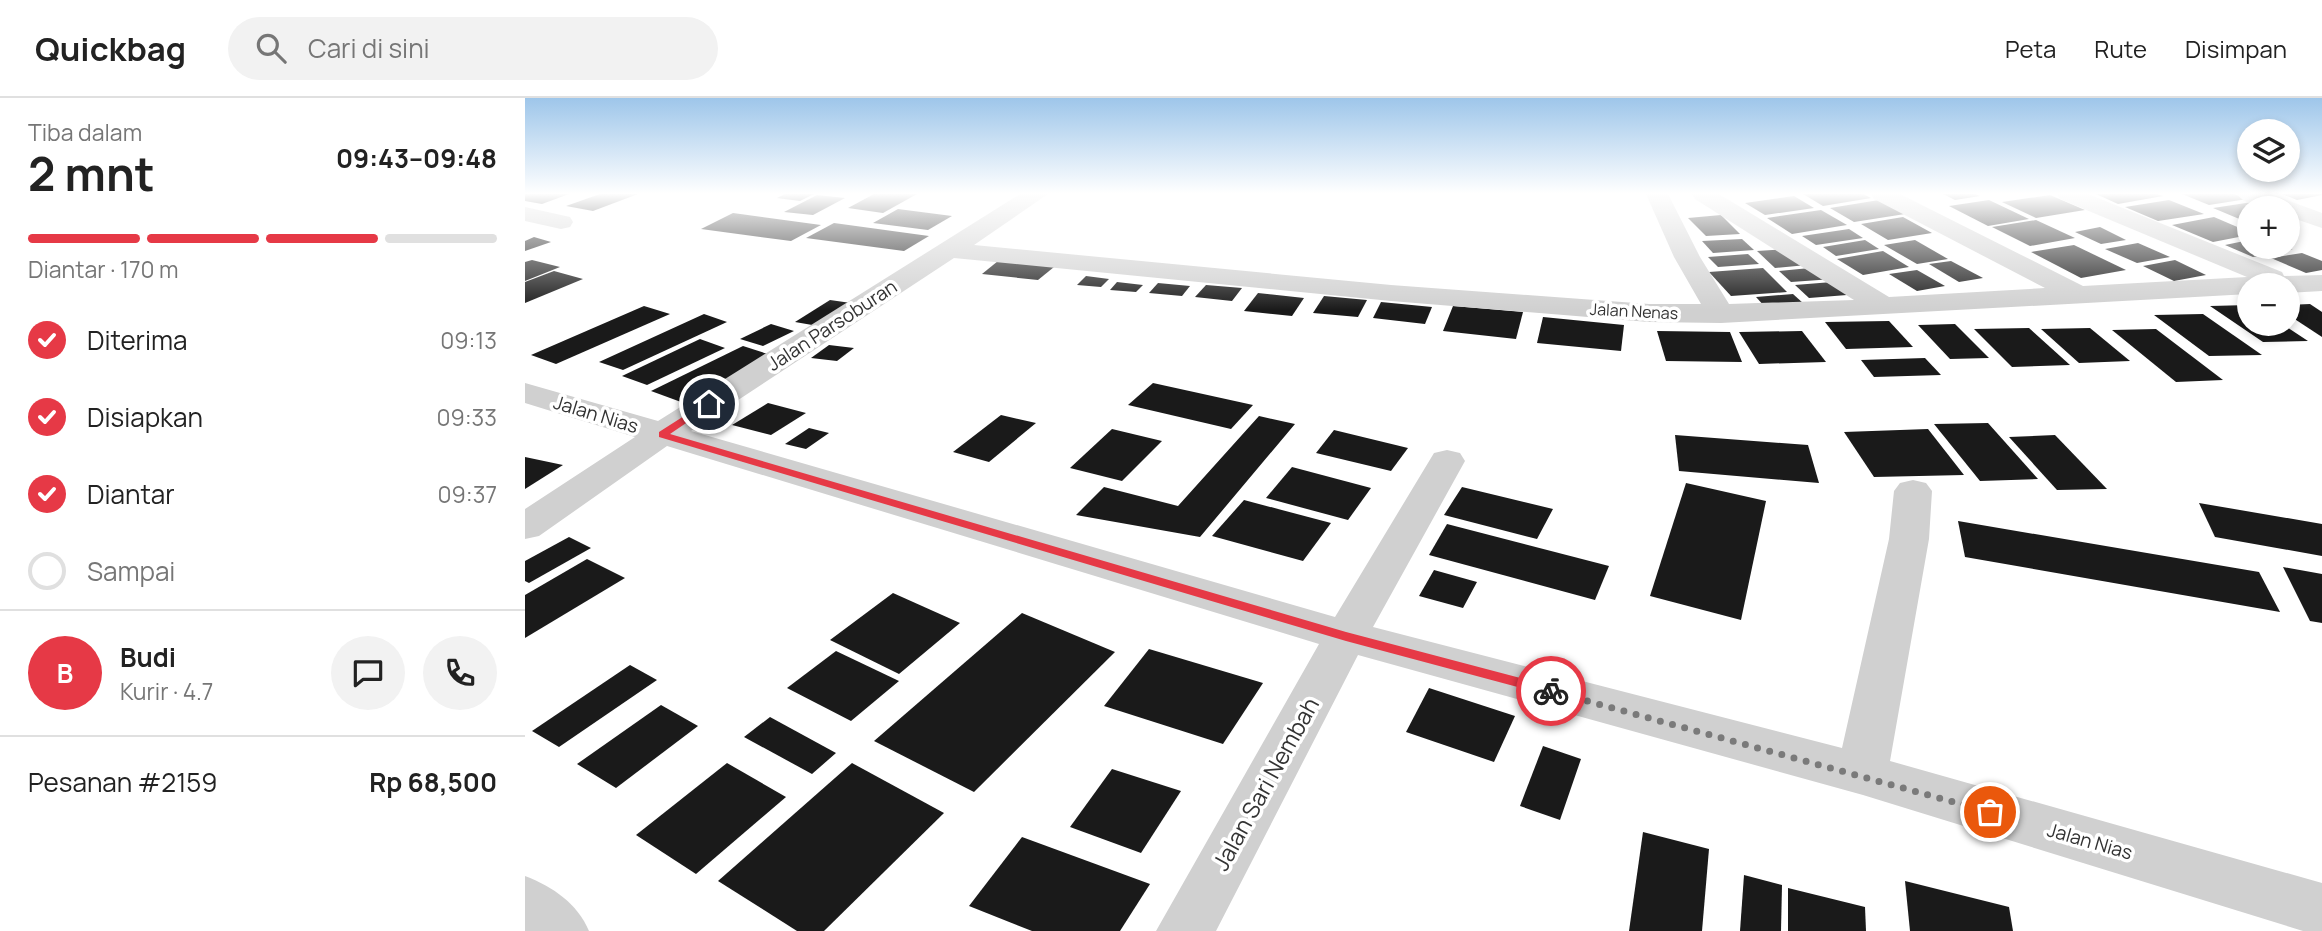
<!DOCTYPE html>
<html lang="id">
<meta charset="utf-8">
<style>
body{margin:0;font-family:Manrope,sans-serif;background:#f2f2f2;color:#222;height:100vh;display:flex;flex-direction:column;font-size:26px;white-space:nowrap}
*{box-sizing:border-box;margin:0}
p{font-size:23px;color:#767676}
.icon{flex:none;width:38px;height:38px;fill:none;stroke:currentColor;stroke-width:2;stroke-linecap:round;stroke-linejoin:round}
.map{position:relative;flex:1;overflow:hidden}
.sheet{display:flex;flex-direction:column;background:#fff;width:525px}
.sheet>*{flex:none}
.fabs{position:absolute;left:1712px;top:21px;display:grid;gap:14px}
.fabs a{display:grid;place-items:center;width:63px;height:63px;border-radius:50%;background:#fff;box-shadow:0 4px 10px #0003;font-size:35px}
.pin{position:absolute;display:grid;place-items:center;width:60px;height:60px;color:#fff;margin:-30px;border:4px solid #fff;border-radius:50%;box-shadow:0 2px 7px #0007}
.courier{position:absolute;display:grid;place-items:center;width:70px;height:70px;margin:-35px;border:5px solid #e63946;border-radius:50%;background:#fff;color:#222;box-shadow:0 2px 9px #0007}
.summary em{font-style:normal;font-weight:700}
.summary div{display:flex;flex-direction:column-reverse}
.summary{display:flex;align-items:center;justify-content:space-between;height:119px;padding:0 28px}
h1{font-size:46px;font-weight:700;line-height:52px}
.bar{display:grid;grid-template-columns:repeat(4,1fr);gap:10px 7px;align-content:center;height:84px;padding:0 28px}
.bar i{height:9px;border-radius:5px;background:#e0e0e0}
.bar .on{background:#e63946}
.bar p{grid-column:span 4}
.line{display:flex;align-items:center;gap:18px;padding:0 28px;border-top:2px solid #e0e0e0}
.line div{flex:1}
.round{display:grid;place-items:center;flex:none;width:74px;height:74px;border-radius:37px;background:#f2f2f2}
ol{padding:0 28px;list-style:none}
li{display:flex;align-items:center;gap:21px;height:77px}
li p{margin-inline-start:auto}
li .icon{padding:7px;border-radius:50%;background:#e63946;color:#fff;stroke-width:4}
li:last-child{color:#767676}
li i{width:38px;height:38px;border:4px solid #e0e0e0;border-radius:50%}
header{display:flex;align-items:center;gap:42px;box-sizing:border-box;height:98px;padding:0 35px;background:#fff;border-bottom:2px solid #e0e0e0}
header strong{font-size:33px}
nav{display:flex;gap:38px;margin-inline-start:auto;font-size:24px}
.search{width:490px;height:63px;background:#f2f2f2;display:flex;align-items:center;gap:18px;box-sizing:border-box;padding:0 24px;border-radius:38px;color:#767676;font-size:26px}
main{display:flex;flex:1;min-height:0}
.map>svg:first-child{display:block}
.building{fill:#1a1a1a}
.lines{fill:none;stroke-linecap:round;stroke-linejoin:round}
.minor{fill:#d0d0d0;fill-rule:evenodd}
.route{fill:#e63946}
.done{stroke:#7a7a7a;stroke-width:7;stroke-dasharray:0 12.6}
.labels{text-anchor:middle;stroke-width:7;stroke-linejoin:round;paint-order:stroke}
.far-street-label{font-size:16px;fill:#333;stroke:#fff}
.street-label{font-size:19px;fill:#333;stroke:#fff}
.near-street-label{font-size:23px;fill:#333;stroke:#fff}
</style>
<header>
<strong>Quickbag</strong>
<div class="search"><svg class="icon" aria-label="search" viewBox="0 0 24 24"><circle cx="10" cy="10" r="6"/><path d="M15 15l6 6"/></svg>Cari di sini</div>
<nav><a>Peta</a><a>Rute</a><a>Disimpan</a></nav>
</header>
<main>
<section class="sheet">
<div class="summary"><div><h1>2 mnt</h1><p>Tiba dalam</p></div><em>09:43–09:48</em></div>
<div class="bar"><i class="on"></i><i class="on"></i><i class="on"></i><i></i><p>Diantar · 170 m</p></div>
<ol>
<li><svg class="icon" aria-label="check" viewBox="0 0 24 24"><path d="M5 12l5 5 9-10"/></svg>Diterima<p>09:13</p></li>
<li><svg class="icon" aria-label="check" viewBox="0 0 24 24"><path d="M5 12l5 5 9-10"/></svg>Disiapkan<p>09:33</p></li>
<li><svg class="icon" aria-label="check" viewBox="0 0 24 24"><path d="M5 12l5 5 9-10"/></svg>Diantar<p>09:37</p></li>
<li><i></i>Sampai</li>
</ol>
<div class="line" style="height:126px"><b class="round" style="background:#e63946;color:#fff">B</b><div><b>Budi</b><p>Kurir · 4.7</p></div><a class="round"><svg class="icon" aria-label="chat" viewBox="0 0 24 24"><path d="M4 5h16v11H9l-5 4z"/></svg></a><a class="round"><svg class="icon" aria-label="phone" viewBox="0 0 24 24"><path d="M5 4h4l2 5-3 2q2 4 5 5l2-3 5 2v4C11 20 4 13 5 4z"/></svg></a></div>
<div class="line" style="height:91px"><div>Pesanan #2159</div><b>Rp 68,500</b></div>
</section>
<div class="map">
<svg width="1797" height="833" viewBox="0 0 1797 833">
<rect width="100%" height="100%" fill="#fff"/>
<!-- building -->
<g class="building">
<polygon points="0,96 44,96 17,106 0,103"/>
<polygon points="75,96 113,96 68,113 41,108"/>
<polygon points="260,96 289,96 275,103 252,100"/>
<polygon points="349,96 392,96 358,115 323,110"/>
<polygon points="1278,96 1338,96 1346,100 1298,108"/>
<polygon points="1418,96 1450,96 1455,98 1430,102"/>
<polygon points="1571,96 1632,96 1638,98 1593,106"/>
<polygon points="1657,96 1709,96 1722,101 1684,107"/>
<polygon points="1757,96 1797,96 1797,97 1772,102"/>
<polygon points="292,97 320,100 288,117 259,114"/>
<polygon points="1525,97 1560,112 1511,120 1477,104"/>
<polygon points="1269,98 1289,110 1240,117 1220,105"/>
<polygon points="1354,102 1380,116 1329,124 1305,110"/>
<polygon points="1464,102 1504,121 1463,128 1424,108"/>
<polygon points="1644,102 1679,116 1633,123 1600,109"/>
<polygon points="1734,103 1754,110 1724,110 1724,125 1688,110"/>
<polygon points="373,111 427,118 403,132 348,125"/>
<polygon points="1296,112 1322,127 1267,136 1242,120"/>
<polygon points="208,115 296,127 266,143 176,131"/>
<polygon points="1196,117 1215,136 1181,138 1163,120"/>
<polygon points="1378,119 1407,135 1363,142 1336,126"/>
<polygon points="1689,119 1724,134 1724,137 1688,144 1647,127"/>
<polygon points="1511,122 1550,140 1505,148 1467,129"/>
<polygon points="309,125 404,138 379,153 281,140"/>
<polygon points="1575,129 1601,142 1576,146 1550,134"/>
<polygon points="1324,131 1338,140 1291,147 1277,138"/>
<polygon points="9,139 26,144 0,153 0,143"/>
<polygon points="1217,141 1229,152 1188,155 1177,143"/>
<polygon points="1340,142 1354,151 1311,158 1298,149"/>
<polygon points="1390,142 1423,161 1392,166 1359,147"/>
<polygon points="1724,142 1724,149 1768,151 1728,159 1700,147"/>
<polygon points="1613,145 1645,159 1612,165 1580,151"/>
<polygon points="1549,147 1601,172 1556,180 1506,154"/>
<polygon points="1264,151 1282,167 1250,170 1232,153"/>
<polygon points="1358,153 1384,169 1338,177 1312,161"/>
<polygon points="1777,155 1797,163 1797,172 1781,175 1746,160"/>
<polygon points="1223,156 1234,166 1193,169 1183,159"/>
<polygon points="7,162 35,169 0,183 0,164"/>
<polygon points="1650,162 1681,177 1649,183 1618,168"/>
<polygon points="473,163 529,169 513,182 457,176"/>
<polygon points="1426,163 1458,180 1434,184 1404,166"/>
<polygon points="1295,169 1308,181 1266,184 1254,173"/>
<polygon points="1238,170 1262,194 1206,198 1184,174"/>
<polygon points="1392,172 1420,188 1392,193 1364,176"/>
<polygon points="29,173 58,181 0,205 0,184"/>
<polygon points="561,178 584,181 576,189 552,187"/>
<polygon points="592,184 618,187 611,194 585,192"/>
<polygon points="1307,184 1322,197 1284,200 1270,187"/>
<polygon points="633,185 665,188 657,198 624,195"/>
<polygon points="681,187 717,190 707,203 670,199"/>
<polygon points="733,195 779,200 767,218 719,213"/>
<polygon points="1268,196 1279,206 1241,210 1231,199"/>
<polygon points="799,198 842,202 833,219 788,215"/>
<polygon points="305,202 326,205 293,228 270,224"/>
<polygon points="856,204 907,209 900,226 848,220"/>
<polygon points="1785,206 1797,214 1797,239 1762,216 1762,207"/>
<polygon points="1724,207 1724,226 1757,226 1783,243 1738,244 1685,208"/>
<polygon points="119,208 145,216 31,266 6,257"/>
<polygon points="928,208 998,214 991,241 918,233"/>
<polygon points="179,216 202,224 98,272 74,264"/>
<polygon points="1678,216 1737,257 1684,258 1629,217"/>
<polygon points="1018,219 1099,227 1096,253 1012,245"/>
<polygon points="1364,223 1388,249 1321,251 1300,224"/>
<polygon points="246,226 269,233 238,248 215,241"/>
<polygon points="1430,226 1464,260 1425,261 1393,227"/>
<polygon points="1504,230 1545,267 1487,269 1449,231"/>
<polygon points="1565,230 1605,263 1554,265 1516,231"/>
<polygon points="1631,231 1698,282 1651,284 1587,232"/>
<polygon points="1132,233 1205,234 1217,264 1141,263"/>
<polygon points="1277,233 1301,264 1234,266 1214,234"/>
<polygon points="175,241 200,250 122,287 97,278"/>
<polygon points="304,247 329,250 312,263 286,260"/>
<polygon points="218,248 249,258 156,304 126,293"/>
<polygon points="1400,260 1416,277 1349,279 1336,262"/>
<polygon points="628,285 728,307 706,331 603,307"/>
<polygon points="243,305 281,315 246,337 207,327"/>
<polygon points="476,317 511,325 464,364 428,354"/>
<polygon points="734,318 770,326 675,439 551,417 579,389 653,408"/>
<polygon points="1463,325 1513,381 1455,383 1409,326"/>
<polygon points="284,330 304,335 281,351 260,346"/>
<polygon points="587,331 637,343 597,383 545,370"/>
<polygon points="1403,331 1439,377 1349,379 1319,334"/>
<polygon points="809,332 883,350 866,373 791,355"/>
<polygon points="1150,337 1283,347 1294,385 1154,373"/>
<polygon points="1530,337 1582,391 1532,392 1484,339"/>
<polygon points="0,359 38,367 0,391"/>
<polygon points="767,369 846,390 823,422 741,400"/>
<polygon points="1161,385 1241,403 1216,522 1125,498"/>
<polygon points="937,389 1028,411 1012,441 919,417"/>
<polygon points="719,402 806,425 778,463 687,438"/>
<polygon points="1674,405 1797,426 1797,458 1690,439"/>
<polygon points="1433,423 1734,474 1755,514 1440,459"/>
<polygon points="922,426 1084,468 1070,502 904,457"/>
<polygon points="44,439 66,450 4,485 0,483 0,463"/>
<polygon points="62,461 100,480 0,540 0,497"/>
<polygon points="1758,469 1797,476 1797,525 1785,523"/>
<polygon points="909,472 952,484 938,510 894,498"/>
<polygon points="368,495 435,525 374,576 305,542"/>
<polygon points="497,515 590,554 449,694 349,643"/>
<polygon points="624,551 738,585 698,646 579,608"/>
<polygon points="311,553 374,583 326,623 262,590"/>
<polygon points="105,567 132,582 34,649 7,633"/>
<polygon points="904,590 990,618 969,664 881,634"/>
<polygon points="136,607 173,628 91,690 52,666"/>
<polygon points="245,619 311,655 287,676 219,639"/>
<polygon points="1018,648 1056,661 1035,722 995,708"/>
<polygon points="202,665 261,699 171,776 111,737"/>
<polygon points="327,665 419,715 299,833 272,833 193,783"/>
<polygon points="587,671 656,693 616,755 545,729"/>
<polygon points="1118,734 1184,751 1177,833 1104,833"/>
<polygon points="497,739 625,786 595,833 507,833 444,808"/>
<polygon points="1219,777 1257,787 1256,833 1215,833"/>
<polygon points="1380,783 1484,809 1488,833 1385,833"/>
<polygon points="1263,790 1340,809 1341,833 1263,833"/>
</g>
<g class="lines">
<!-- minor -->
<g class="minor">
<polygon points="495,96 523,96 449,147 866,187 1124,206 1176,206 1149,159 1121,96 1143,96 1175,159 1204,206 1329,202 1170,101 1167,96 1194,96 1364,199 1520,190 1349,101 1346,96 1375,96 1558,188 1722,179 1535,101 1532,96 1563,96 1757,174 1759,178 1797,177 1797,193 1762,195 1762,187 1724,187 1724,196 1196,225 1124,224 866,203 429,160 166,333 810,519 909,355 922,352 935,355 940,363 848,529 1317,650 1364,441 1369,393 1375,385 1388,382 1401,385 1407,393 1404,441 1365,663 1797,785 1797,833 1778,833 1338,697 833,557 691,833 631,833 794,546 142,348 14,438 0,441 0,411 110,339 0,305 0,285 133,323"/>
<path d="M1712,96H1745L1797,115V130L1762,118V110C1746,110 1722,110 1712,96Z"/>
<polygon points="0,109 45,119 48,124 45,129 36,131 0,123"/>
<path d="M0,778C28,789 52,805 64,833H0Z"/>
</g>
</g>
<!-- sky -->
<linearGradient id="sky" x2="0" y2="1"><stop stop-color="#9ec6ea"/><stop offset="0.45" stop-color="#fff"/><stop offset="1" stop-color="#fff" stop-opacity="0"/></linearGradient>
<rect width="1797" height="212" fill="url(#sky)"/>
<!-- route -->
<polygon class="route" points="181,304 189,306 145,336 821,534 1026,588 1033,593 1026,598 821,543 134,339 134,334"/>
<g class="lines">
<!-- done -->
<polyline class="done" points="1026,593 1465,714"/>
</g>
<g class="labels">
<!-- far-street labels -->
<g class="far-street-label">
<text transform="translate(1109 213) rotate(3)" y="6">Jalan Nenas</text>
</g>
<!-- street labels -->
<g class="street-label">
<text transform="translate(307 227) rotate(-33)" y="7">Jalan Parsoburan</text>
<text transform="translate(71 316) rotate(17)" y="7">Jalan Nias</text>
<text transform="translate(1565 743) rotate(16)" y="7">Jalan Nias</text>
</g>
<!-- near-street labels -->
<g class="near-street-label">
<text transform="translate(741 686) rotate(-61)" y="8">Jalan Sari Nembah</text>
</g>
</g>
</svg>
<div class="fabs">
<a><svg class="icon" aria-label="layers" viewBox="0 0 24 24"><path d="M12 4l9 5-9 5-9-5zM3 14l9 5 9-5"/></svg></a>
<a>+</a>
<a>−</a>
</div>
<div class="pin" style="left:1465px;top:714px;background:#ea580c"><svg class="icon" aria-label="bag" viewBox="0 0 24 24"><path d="M5 8h14l-1 12H6zM9 8a3 3 0 0 1 6 0"/></svg></div>
<div class="pin" style="left:184px;top:306px;background:#1f2937"><svg class="icon" aria-label="home" viewBox="0 0 24 24"><path d="M3 11l9-7 9 7M6 9v11h12V9"/></svg></div>
<div class="courier" style="left:1026px;top:593px"><svg class="icon" aria-label="bike" viewBox="0 0 24 24"><circle cx="6" cy="16" r="4"/><circle cx="18" cy="16" r="4"/><path d="M6 16l4-8h5l3 8M10 8l3 8H6M13 5h3"/></svg></div>
</div>
</main>
